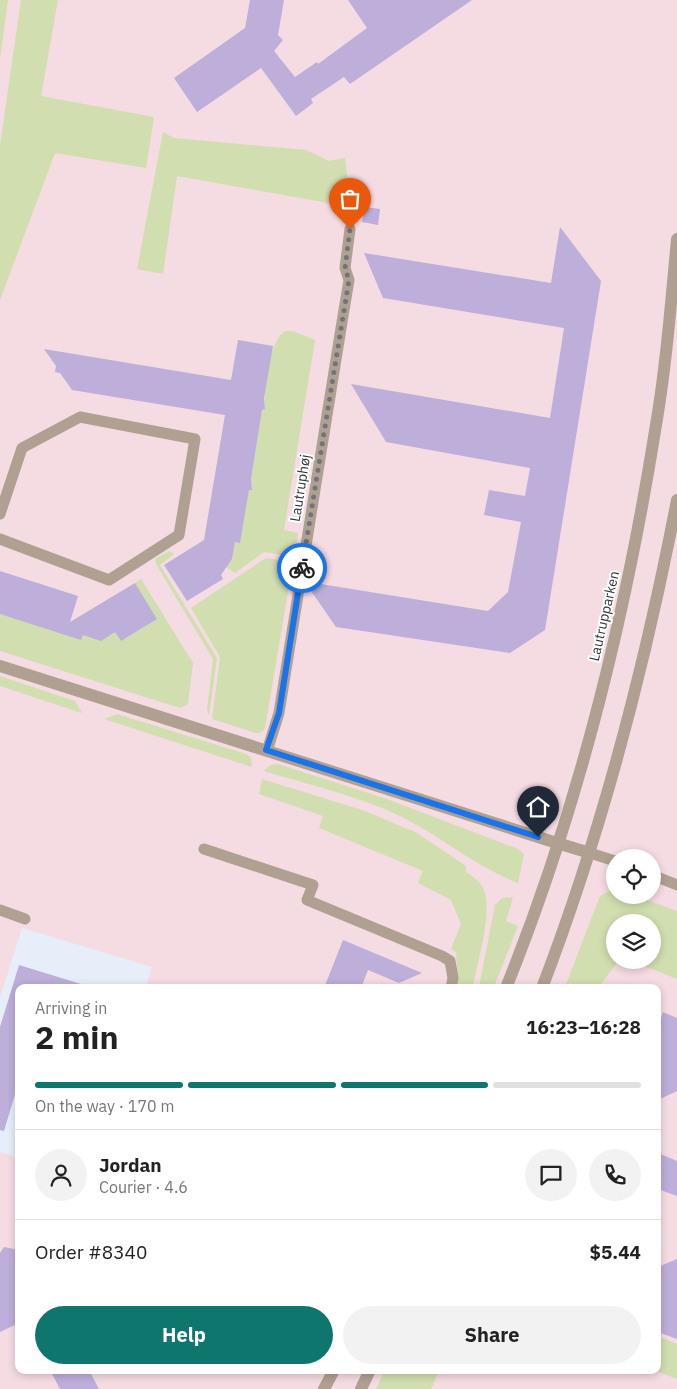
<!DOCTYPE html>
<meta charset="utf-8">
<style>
body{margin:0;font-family:"IBM Plex Sans",sans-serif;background:#f2f2f2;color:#222;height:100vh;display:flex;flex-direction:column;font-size:19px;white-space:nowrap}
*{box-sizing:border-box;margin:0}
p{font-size:16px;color:#767676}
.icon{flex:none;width:28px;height:28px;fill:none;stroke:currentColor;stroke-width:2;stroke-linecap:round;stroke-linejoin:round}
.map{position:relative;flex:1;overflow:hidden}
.details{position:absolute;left:15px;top:984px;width:646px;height:390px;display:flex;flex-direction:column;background:#fff;border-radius:10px;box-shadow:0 2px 8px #0003}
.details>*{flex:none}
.fabs{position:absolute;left:606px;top:849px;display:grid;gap:10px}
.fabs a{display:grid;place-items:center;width:55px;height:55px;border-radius:50%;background:#fff;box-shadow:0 2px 8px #0003;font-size:25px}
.pin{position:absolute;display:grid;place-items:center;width:42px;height:42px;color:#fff;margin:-51px -21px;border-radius:50% 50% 50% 0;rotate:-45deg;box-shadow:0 0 5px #0007}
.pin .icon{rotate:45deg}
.courier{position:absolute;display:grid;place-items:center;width:50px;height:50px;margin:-25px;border:4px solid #1a73e8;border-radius:50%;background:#fff;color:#222;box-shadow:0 1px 6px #0007}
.head em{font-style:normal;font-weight:700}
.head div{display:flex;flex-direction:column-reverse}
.head{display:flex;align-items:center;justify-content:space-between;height:85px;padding:0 20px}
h1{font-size:32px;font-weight:700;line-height:38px}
.bar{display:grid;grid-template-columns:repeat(4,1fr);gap:8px 5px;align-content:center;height:60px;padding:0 20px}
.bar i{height:6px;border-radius:4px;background:#e0e0e0}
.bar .current{background:#0f766e}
.bar p{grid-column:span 4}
.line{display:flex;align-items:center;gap:12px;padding:0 20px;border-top:1px solid #e0e0e0}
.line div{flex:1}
.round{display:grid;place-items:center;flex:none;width:52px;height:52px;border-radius:26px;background:#f2f2f2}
.cta{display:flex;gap:10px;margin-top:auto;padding:10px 20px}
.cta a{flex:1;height:58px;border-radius:30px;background:#0f766e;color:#fff;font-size:20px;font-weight:700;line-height:58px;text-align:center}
.cta a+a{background:#f2f2f2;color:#222}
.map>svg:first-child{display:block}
.industrial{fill:#f5dbe2;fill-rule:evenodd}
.green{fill:#d1deaf}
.building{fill:#bdaeda}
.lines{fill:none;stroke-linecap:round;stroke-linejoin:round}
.service{stroke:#b0a091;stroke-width:11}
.minor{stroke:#b0a091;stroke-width:12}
.tertiary{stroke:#b0a091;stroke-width:12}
.done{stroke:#70747b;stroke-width:5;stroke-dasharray:0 9}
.route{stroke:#1a73e8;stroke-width:6}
.labels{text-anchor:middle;stroke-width:4;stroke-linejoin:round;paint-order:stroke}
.street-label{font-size:14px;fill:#303337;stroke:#fff}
</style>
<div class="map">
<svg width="677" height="1389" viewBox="0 0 677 1389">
<rect width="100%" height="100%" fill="#e6eef9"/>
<!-- industrial -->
<path class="industrial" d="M0,0H677V1389H0V1152L19,1158V1370H658V988L146,987L152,967L22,928L0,998ZM615,858H652V895H615ZM615,922H652V960H615Z"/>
<!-- green -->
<g class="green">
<polygon points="0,0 8,0 0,59"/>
<polygon points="21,0 58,0 41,96 154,117 146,168 55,153 0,300 0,146"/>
<polygon points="163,132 174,138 306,150 329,161 345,158 351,207 177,176 163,274 137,269"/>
<path d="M286,331H293L315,340L284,530L298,533L294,557L264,552L235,573L223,565L232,560L235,542H240L249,490H252L251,479L262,410L265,409C263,391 269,338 286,331Z"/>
<polygon points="169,551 174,554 160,565 217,658 209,716 207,709 213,659 156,564 155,559"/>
<polygon points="266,558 293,562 265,728 262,732 256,733 212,719 220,657 191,608"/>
<polygon points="141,579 193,663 188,704 180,708 0,651 0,614 83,635 115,632 121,641 157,619 135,583"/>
<polygon points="0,676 75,701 82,713 0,686"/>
<polygon points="117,714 246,754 251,758 252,767 104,719"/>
<path d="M278,764L387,799L518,849L524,854L518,883C476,867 442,837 402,817C359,796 310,785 264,771L270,765Z"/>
<path d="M262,779L365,811L417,833L466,866V872C472,876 479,880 483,888C494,911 477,962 473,987H458L456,952L451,949L461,924L451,900L418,883L423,871L319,828L323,816L259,794Z"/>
<polygon points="615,888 615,895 634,895 677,911 677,979 629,960 652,960 652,922 615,922 615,960 619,960 599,987 565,987 600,896"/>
<polygon points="513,897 506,921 518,926 494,987 479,987 495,905 502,898"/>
<polygon points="658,1336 677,1344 677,1379 654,1370 658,1370"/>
<polygon points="385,1370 439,1370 431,1389 376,1389"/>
</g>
<!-- building -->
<g class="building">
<polygon points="250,0 284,0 278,35 283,40 274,51 295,77 317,62 318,64 367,28 348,0 472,0 350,84 344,77 311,99 313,103 296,116 261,68 197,112 174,78 245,28"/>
<polygon points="365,207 380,209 378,225 362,222"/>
<polygon points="560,227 601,281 545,630 510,653 336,627 307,585 308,582 488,611 508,592 521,522 484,515 489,490 525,496 530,468 386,442 351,384 550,418 564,328 383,298 364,253 551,283"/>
<polygon points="238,340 273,346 264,398 265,409 262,410 251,479 252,490 249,490 240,543 235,542 232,559 221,575 223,579 187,601 164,565 204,540 225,415 72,390 60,373 55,372 56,366 44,349 231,380"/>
<polygon points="0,571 78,596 70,622 135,583 157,619 121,641 115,632 101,641 83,635 81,640 0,614"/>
<polygon points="343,940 422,973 399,983 368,970 361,988 324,988"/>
<polygon points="19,965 81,984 80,988 19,988 19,1081 4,1131 0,1130 0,1027"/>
<polygon points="663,1012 677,1018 677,1091 658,1100 658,1027"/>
<polygon points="658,1153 677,1161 677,1196 658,1189"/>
<polygon points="4,1247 19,1250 19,1323 0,1332 0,1253"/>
<polygon points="677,1259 677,1339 658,1332 659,1305 658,1301 658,1267"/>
<polygon points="50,1370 89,1370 99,1389 60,1389"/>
</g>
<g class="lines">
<!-- service -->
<g class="service">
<polyline points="0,514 22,448 80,417 195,439 179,535 109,580 0,539"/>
<polyline points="267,751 279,713 343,316 349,280 345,268 350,229"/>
<polyline points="204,849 313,885 307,900 442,956 450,961 453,978 451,988"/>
<polyline points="590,853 615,861"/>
<polyline points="652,875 677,885"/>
<polyline points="0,910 25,919"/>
</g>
<!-- minor -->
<polyline class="minor" points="0,666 557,843"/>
<!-- tertiary -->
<g class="tertiary">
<polyline points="557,843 590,853"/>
<path d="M506,988C577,812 625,618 655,431C666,368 671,303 677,239"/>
<path d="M542,988C603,829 645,666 677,500"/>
<polyline points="324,1389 334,1370"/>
<polyline points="361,1389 370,1370"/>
</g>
</g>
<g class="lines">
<!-- done -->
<polyline class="done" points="302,568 349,280 345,268 350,229"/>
<!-- route -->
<polyline class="route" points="302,568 279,713 266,750 538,837"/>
</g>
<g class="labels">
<!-- street labels -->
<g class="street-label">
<text transform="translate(300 488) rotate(-81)" y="5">Lautruphøj</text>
<text transform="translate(604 616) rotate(-77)" y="5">Lautrupparken</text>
</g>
</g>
</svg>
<div class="fabs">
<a><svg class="icon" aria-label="locate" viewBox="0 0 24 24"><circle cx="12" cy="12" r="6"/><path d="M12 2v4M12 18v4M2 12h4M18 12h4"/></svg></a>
<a><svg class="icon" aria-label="layers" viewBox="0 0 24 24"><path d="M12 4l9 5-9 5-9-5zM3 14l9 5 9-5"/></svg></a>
</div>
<div class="pin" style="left:350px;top:229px;background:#ea580c"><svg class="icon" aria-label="bag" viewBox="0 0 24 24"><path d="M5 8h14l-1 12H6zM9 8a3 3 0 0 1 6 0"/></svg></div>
<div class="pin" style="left:538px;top:837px;background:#1f2937"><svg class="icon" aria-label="home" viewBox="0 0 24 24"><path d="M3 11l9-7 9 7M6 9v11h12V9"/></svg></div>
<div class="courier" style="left:302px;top:568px"><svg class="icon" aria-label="bike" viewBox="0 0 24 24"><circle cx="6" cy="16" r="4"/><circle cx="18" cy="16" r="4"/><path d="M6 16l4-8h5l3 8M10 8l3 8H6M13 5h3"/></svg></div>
<section class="details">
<div class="head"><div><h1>2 min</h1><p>Arriving in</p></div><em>16:23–16:28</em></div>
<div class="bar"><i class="current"></i><i class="current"></i><i class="current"></i><i></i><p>On the way · 170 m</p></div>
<div class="line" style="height:90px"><a class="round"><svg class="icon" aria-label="person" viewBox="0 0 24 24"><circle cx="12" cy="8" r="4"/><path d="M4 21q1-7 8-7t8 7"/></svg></a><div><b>Jordan</b><p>Courier · 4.6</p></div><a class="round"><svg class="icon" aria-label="chat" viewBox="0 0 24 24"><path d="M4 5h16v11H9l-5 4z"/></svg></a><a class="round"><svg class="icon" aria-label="phone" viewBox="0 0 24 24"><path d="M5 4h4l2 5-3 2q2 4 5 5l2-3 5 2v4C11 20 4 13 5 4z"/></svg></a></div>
<div class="line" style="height:65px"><div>Order #8340</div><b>$5.44</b></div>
<div class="cta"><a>Help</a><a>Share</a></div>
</section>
</div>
